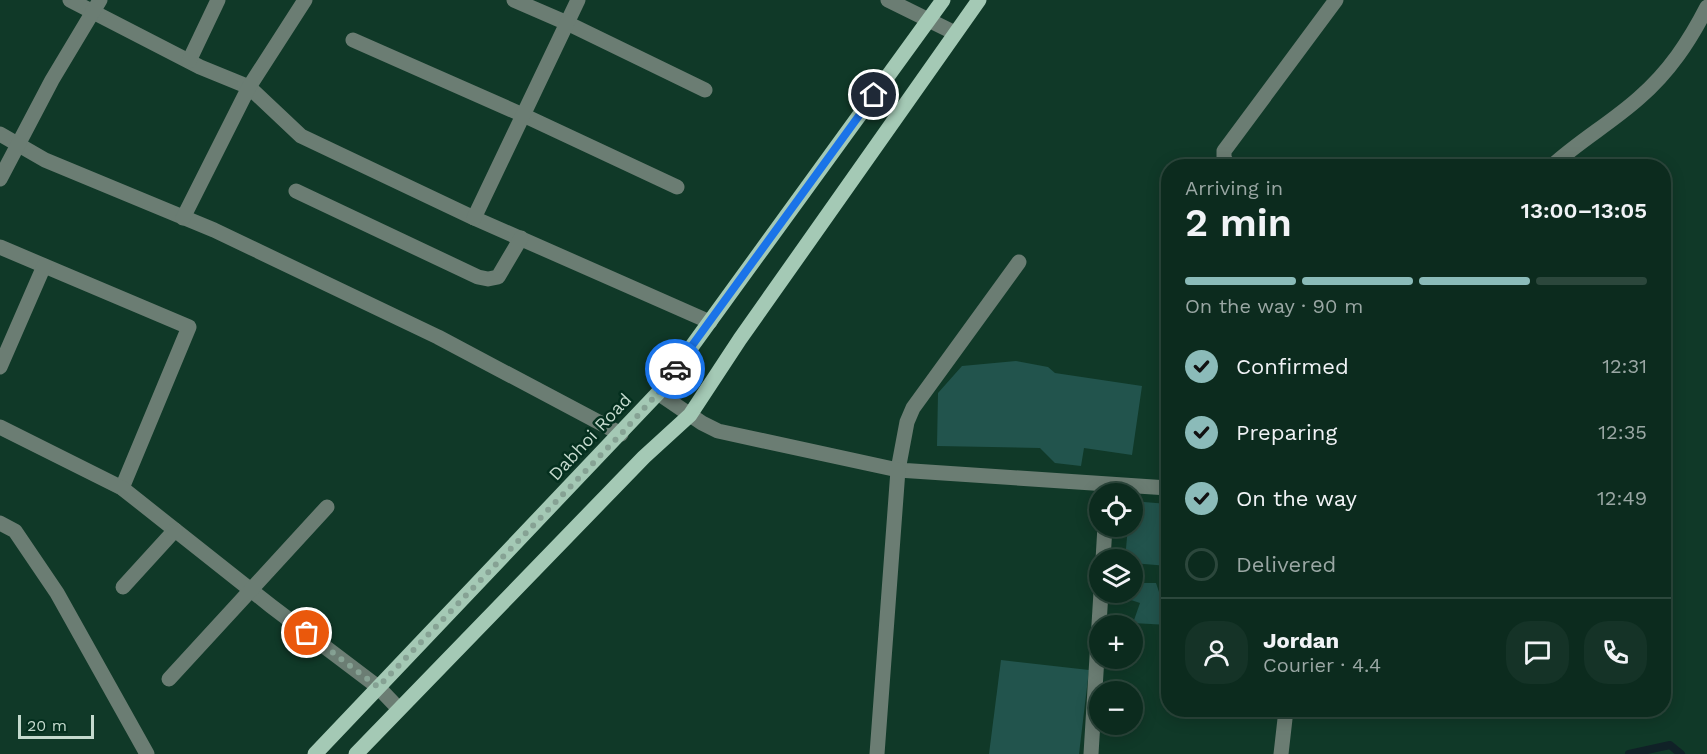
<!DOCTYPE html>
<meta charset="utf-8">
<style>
body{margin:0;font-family:"Work Sans",sans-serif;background:#153327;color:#f1f3f6;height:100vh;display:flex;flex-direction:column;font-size:22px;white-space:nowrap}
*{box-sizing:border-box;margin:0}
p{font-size:20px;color:#9aa7a4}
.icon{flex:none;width:33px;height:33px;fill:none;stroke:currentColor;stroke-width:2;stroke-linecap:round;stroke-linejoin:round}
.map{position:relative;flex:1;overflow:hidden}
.details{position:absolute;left:1161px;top:159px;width:510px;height:558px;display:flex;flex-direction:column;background:#0c2b1e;border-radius:24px;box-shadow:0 3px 15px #0003,0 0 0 2px #2c473c}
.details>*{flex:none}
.buttons{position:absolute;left:1089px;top:483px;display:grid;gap:12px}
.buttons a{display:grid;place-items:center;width:54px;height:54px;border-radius:50%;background:#0c2b1e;box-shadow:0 3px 15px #0003,0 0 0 2px #2c473c;font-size:30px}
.scale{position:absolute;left:18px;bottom:15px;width:76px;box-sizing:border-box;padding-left:6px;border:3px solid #c5dace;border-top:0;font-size:16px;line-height:21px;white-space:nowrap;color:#c5dace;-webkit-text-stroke:4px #042f1e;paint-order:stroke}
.pin{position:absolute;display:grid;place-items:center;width:51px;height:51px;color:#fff;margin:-26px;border:3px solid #fff;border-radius:50%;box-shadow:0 2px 6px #0007}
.courier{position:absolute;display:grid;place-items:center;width:60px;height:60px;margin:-30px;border:4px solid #1a73e8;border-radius:50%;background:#fff;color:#222;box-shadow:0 2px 8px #0007}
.summary em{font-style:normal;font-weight:600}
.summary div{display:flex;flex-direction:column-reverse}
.summary{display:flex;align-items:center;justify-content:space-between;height:102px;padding:0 24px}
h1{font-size:39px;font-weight:600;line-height:45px}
.bar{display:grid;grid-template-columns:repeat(4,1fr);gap:9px 6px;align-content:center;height:72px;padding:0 24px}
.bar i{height:8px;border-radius:4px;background:#2c473c}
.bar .selected{background:#8bbbb9}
.bar p{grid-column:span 4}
.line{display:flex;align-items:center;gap:15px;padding:0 24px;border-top:2px solid #2c473c}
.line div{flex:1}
.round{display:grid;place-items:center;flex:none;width:63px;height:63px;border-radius:24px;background:#153327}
ol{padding:0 24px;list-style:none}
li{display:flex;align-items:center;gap:18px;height:66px}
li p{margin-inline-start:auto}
li .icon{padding:6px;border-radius:50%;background:#8bbbb9;color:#111;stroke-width:4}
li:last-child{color:#9aa7a4}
li i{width:33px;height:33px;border:3px solid #2c473c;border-radius:50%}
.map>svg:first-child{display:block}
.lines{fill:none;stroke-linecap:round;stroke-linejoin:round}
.stream{stroke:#102127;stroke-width:8}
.building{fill:#22544d}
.minor{stroke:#6b7d73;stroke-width:15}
.major{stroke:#a4c9b5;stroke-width:15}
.done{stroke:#86a294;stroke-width:6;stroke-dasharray:0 10.8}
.route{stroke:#1a73e8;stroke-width:8}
.labels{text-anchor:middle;stroke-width:5;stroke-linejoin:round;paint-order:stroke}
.street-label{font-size:18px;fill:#c5dace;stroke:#042f1e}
</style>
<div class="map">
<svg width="1707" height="754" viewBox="0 0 1707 754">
<rect width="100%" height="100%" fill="#103928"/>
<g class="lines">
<!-- stream -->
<polyline class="stream" points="1629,754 1670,745 1681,754"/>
</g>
<!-- building -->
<g class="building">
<polygon points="1016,361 1048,367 1055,373 1142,386 1132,455 1084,448 1081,466 1055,463 1040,448 937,446 938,393 962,366"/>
<polygon points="1132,501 1168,504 1168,566 1132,563 1132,560 1125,560 1128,526 1132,526"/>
<polygon points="1132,583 1156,583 1161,598 1168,602 1168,625 1133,623 1140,603 1119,596 1119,592 1132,592"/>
<polygon points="1001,660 1089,670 1079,754 989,754"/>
</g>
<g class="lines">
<!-- minor -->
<g class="minor">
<polyline points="70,0 200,67 249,87 301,136 474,218 710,322"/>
<polyline points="514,0 567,23 705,90"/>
<polyline points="888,0 955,33"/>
<polyline points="353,40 523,115 677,187"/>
<polyline points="189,61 218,0"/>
<polyline points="0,134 45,160 214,230 438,337 621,434"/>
<polyline points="1229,166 1224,158 1224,151 1336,0"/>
<path d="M1552,166C1579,141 1611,123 1639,98C1669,72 1689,42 1707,7"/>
<polyline points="0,179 52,80 100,0"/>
<polyline points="296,191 478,277 488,279 498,277 521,238"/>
<polyline points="183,218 249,87 305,0"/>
<polyline points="474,218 578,0"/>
<polyline points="0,247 189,327 122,488"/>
<polyline points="1019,262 913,408 907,422 898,470 1168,488"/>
<polyline points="0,367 44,266"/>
<polyline points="658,393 702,423 718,431 898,470 877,754"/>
<polyline points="0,427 122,488 271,606 378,687 398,708"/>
<polyline points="0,523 15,531 57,593 147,754"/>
<polyline points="1103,560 1105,526"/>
<polyline points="123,587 175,530"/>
<polyline points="169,679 327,507"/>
<polyline points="1091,754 1101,592"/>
<polyline points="1281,754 1286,710"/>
</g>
<!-- major -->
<g class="major">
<polyline points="315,754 658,393 943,0"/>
<polyline points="356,754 644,457 690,415 740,339 979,0"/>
</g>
</g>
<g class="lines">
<!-- done -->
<polyline class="done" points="307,633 378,687 621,434 658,393 675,369"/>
<!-- route -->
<polyline class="route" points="675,369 874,95"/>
</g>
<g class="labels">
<!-- street labels -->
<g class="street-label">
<text transform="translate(590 437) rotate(-47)" y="6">Dabhoi Road</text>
</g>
</g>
</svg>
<div class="buttons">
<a><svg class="icon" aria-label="locate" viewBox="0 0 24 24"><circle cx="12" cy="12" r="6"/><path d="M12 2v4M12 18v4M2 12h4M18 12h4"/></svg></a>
<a><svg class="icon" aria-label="layers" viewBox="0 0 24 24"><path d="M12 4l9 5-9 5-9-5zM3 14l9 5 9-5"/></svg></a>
<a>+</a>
<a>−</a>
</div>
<div class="scale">20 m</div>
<div class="pin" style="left:307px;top:633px;background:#ea580c"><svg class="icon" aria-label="bag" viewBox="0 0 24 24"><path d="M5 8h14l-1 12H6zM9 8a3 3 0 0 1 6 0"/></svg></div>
<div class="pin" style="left:874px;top:95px;background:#1f2937"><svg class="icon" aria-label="home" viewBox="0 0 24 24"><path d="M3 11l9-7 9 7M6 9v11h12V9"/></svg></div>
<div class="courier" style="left:675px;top:369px"><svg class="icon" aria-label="car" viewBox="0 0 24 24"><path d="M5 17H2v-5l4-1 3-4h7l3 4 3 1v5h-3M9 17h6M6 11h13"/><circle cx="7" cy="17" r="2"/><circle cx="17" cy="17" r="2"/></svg></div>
<section class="details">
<div class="summary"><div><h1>2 min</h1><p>Arriving in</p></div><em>13:00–13:05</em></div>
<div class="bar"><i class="selected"></i><i class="selected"></i><i class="selected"></i><i></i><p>On the way · 90 m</p></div>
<ol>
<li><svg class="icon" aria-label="check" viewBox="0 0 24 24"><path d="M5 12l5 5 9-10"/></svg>Confirmed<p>12:31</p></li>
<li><svg class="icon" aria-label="check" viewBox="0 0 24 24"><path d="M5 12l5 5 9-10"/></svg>Preparing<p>12:35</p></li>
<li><svg class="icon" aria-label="check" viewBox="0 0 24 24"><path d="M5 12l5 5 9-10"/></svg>On the way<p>12:49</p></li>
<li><i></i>Delivered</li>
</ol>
<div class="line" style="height:108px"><a class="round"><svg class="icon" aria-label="person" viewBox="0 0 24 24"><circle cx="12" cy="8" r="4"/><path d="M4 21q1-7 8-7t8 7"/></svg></a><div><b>Jordan</b><p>Courier · 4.4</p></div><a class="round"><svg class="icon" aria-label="chat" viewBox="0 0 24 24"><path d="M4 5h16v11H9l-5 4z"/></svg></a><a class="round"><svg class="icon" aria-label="phone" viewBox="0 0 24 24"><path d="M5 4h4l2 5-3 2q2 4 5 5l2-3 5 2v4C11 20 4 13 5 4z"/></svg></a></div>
</section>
</div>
